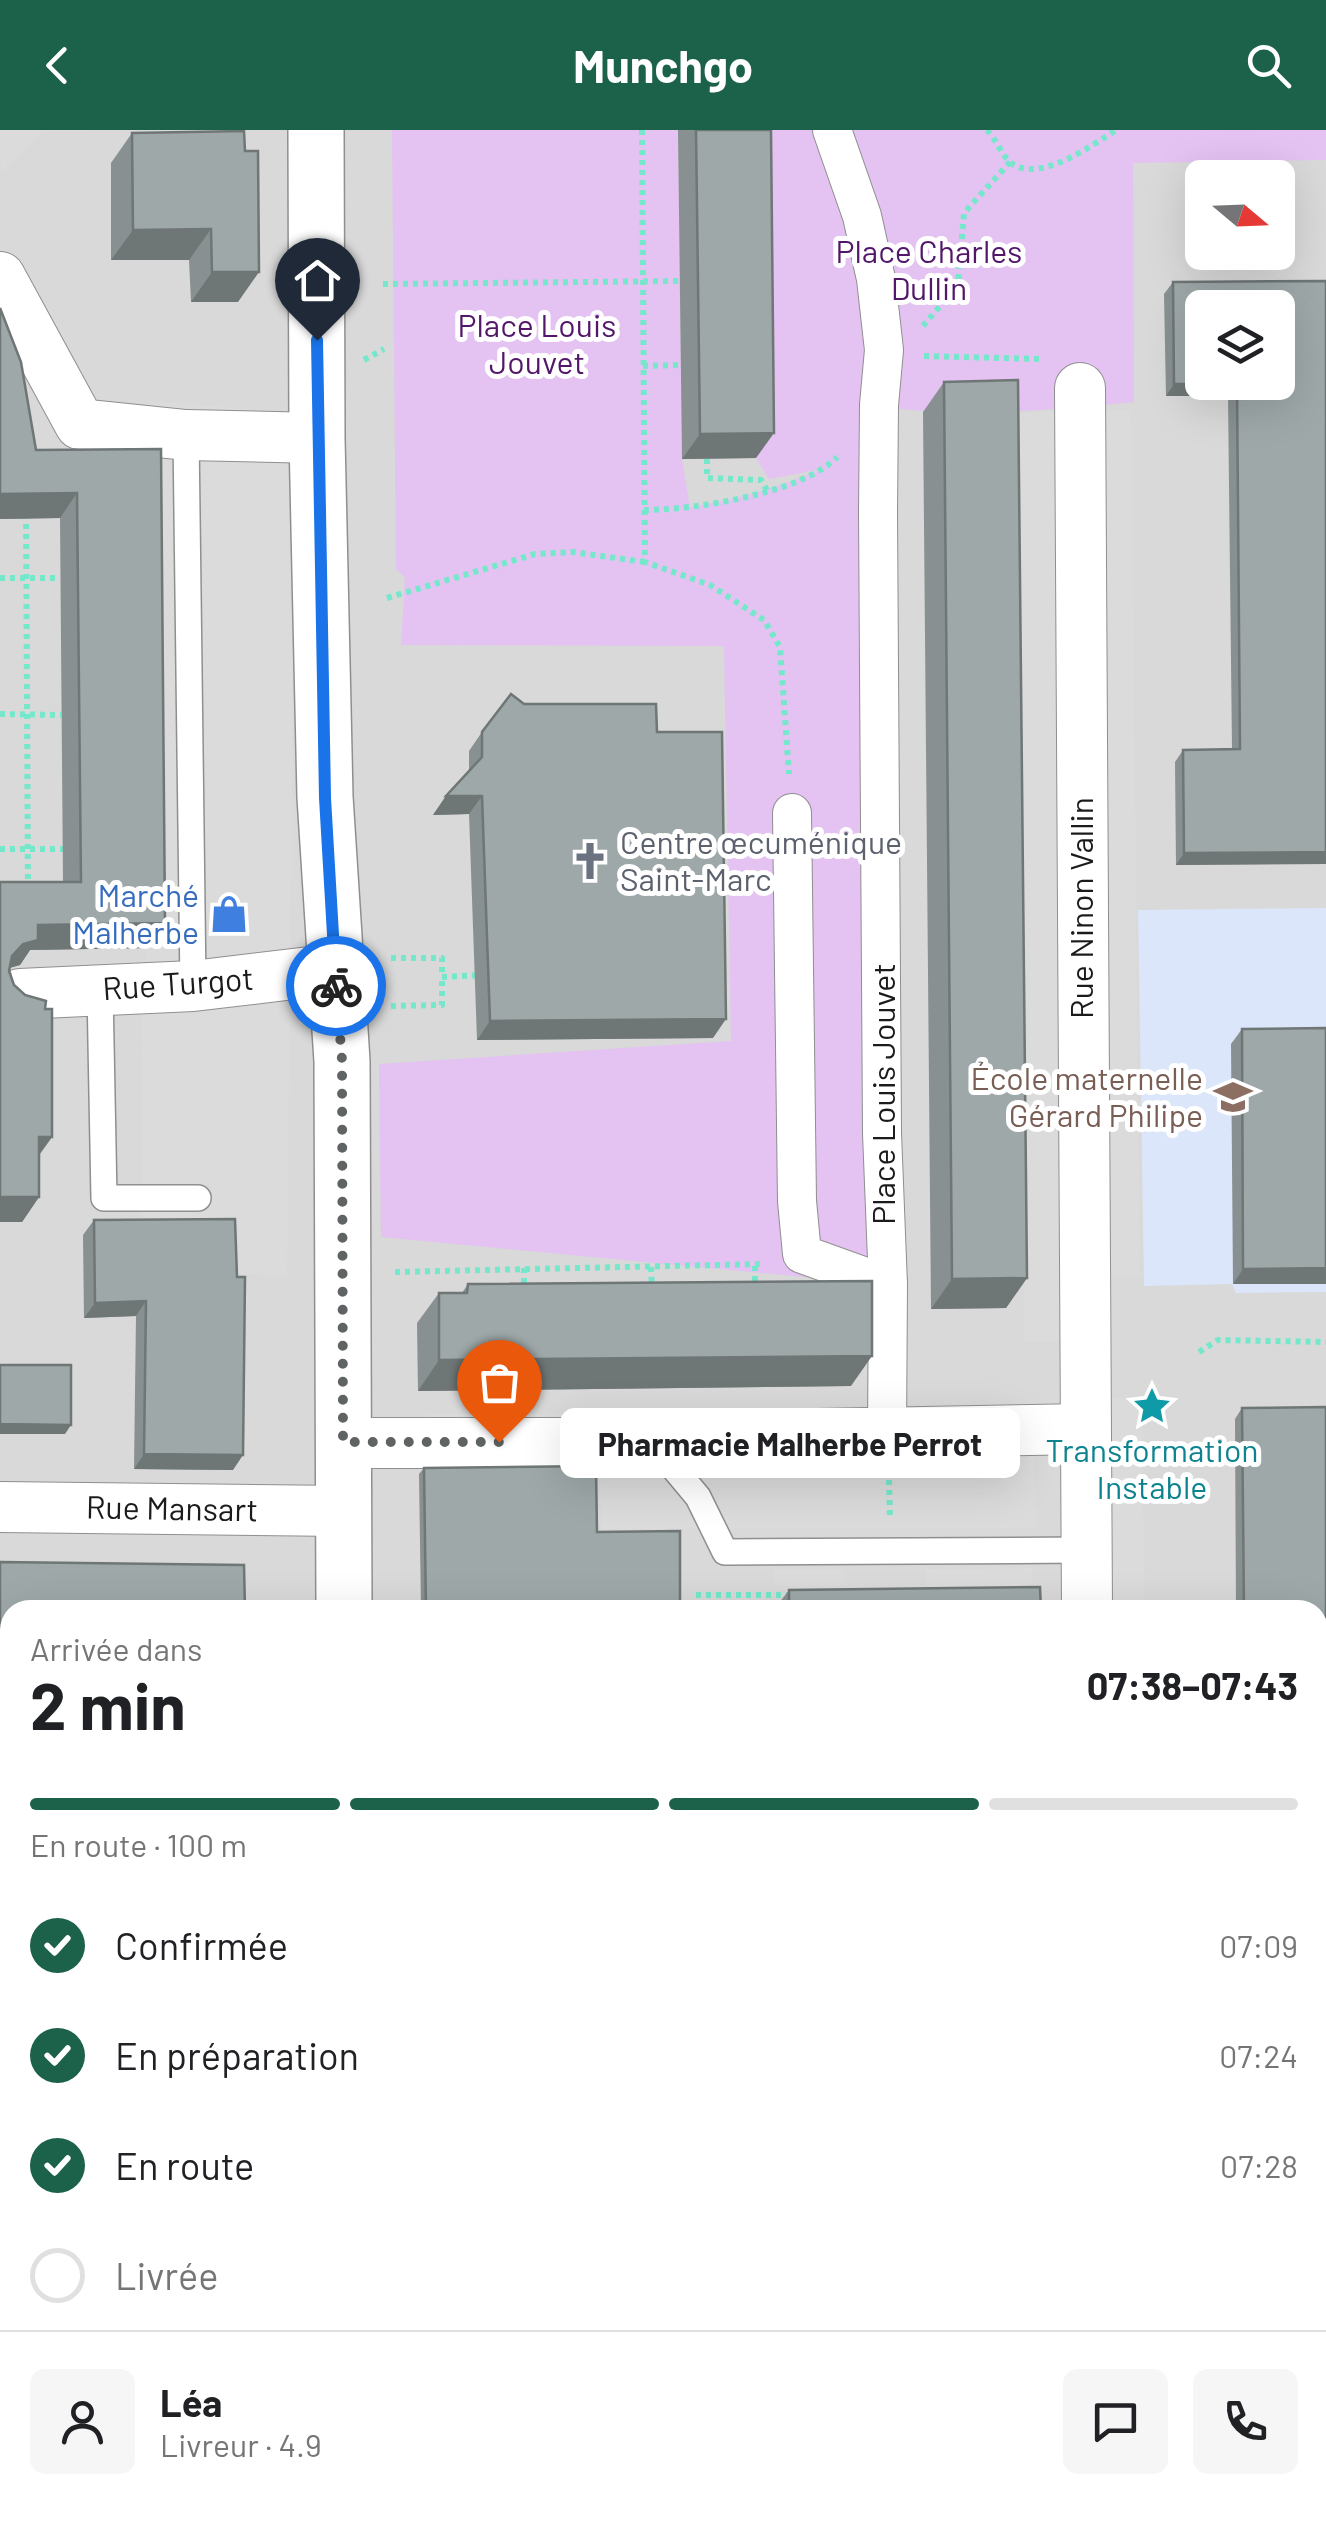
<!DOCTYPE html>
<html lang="fr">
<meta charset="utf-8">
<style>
body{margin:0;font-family:Barlow,sans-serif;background:#f6f6f6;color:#202124;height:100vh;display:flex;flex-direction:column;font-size:38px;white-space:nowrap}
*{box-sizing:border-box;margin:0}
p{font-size:32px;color:#757577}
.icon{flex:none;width:55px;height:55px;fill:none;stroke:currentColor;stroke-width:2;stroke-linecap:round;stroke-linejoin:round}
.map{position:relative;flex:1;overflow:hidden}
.sheet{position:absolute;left:0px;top:1470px;width:1328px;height:932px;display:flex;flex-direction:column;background:#fff;border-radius:30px 30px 0 0;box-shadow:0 10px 40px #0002}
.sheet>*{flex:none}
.needle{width:65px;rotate:109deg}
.fabs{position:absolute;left:1185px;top:30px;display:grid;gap:20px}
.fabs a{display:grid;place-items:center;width:110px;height:110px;border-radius:15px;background:#fff;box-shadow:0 10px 40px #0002;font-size:50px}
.pin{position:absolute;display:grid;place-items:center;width:85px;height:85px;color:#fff;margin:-102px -42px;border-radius:50% 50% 50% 0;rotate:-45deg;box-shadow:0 0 10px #0007}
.pin .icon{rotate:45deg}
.courier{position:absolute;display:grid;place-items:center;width:100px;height:100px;margin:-50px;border:8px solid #1a73e8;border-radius:50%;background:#fff;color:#222;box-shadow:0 2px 12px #0007}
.bubble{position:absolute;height:70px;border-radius:15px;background:#fff;box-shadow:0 10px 40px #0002;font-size:32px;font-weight:700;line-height:70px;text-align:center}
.overview em{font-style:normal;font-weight:700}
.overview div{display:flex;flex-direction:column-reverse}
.overview{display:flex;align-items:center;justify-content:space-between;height:170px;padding:0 30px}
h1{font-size:65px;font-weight:700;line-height:75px}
.bar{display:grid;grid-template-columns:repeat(4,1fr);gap:15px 10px;align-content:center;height:120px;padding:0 30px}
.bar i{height:12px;border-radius:8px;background:#e0e0e0}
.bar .on{background:#1c614a}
.bar p{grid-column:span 4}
.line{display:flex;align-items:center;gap:25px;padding:0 30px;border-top:2px solid #e0e0e0}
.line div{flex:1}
.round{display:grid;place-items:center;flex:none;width:105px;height:105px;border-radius:15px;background:#f6f6f6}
ol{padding:0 30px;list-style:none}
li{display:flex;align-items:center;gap:30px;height:110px}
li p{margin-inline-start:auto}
li .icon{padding:10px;border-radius:50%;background:#1c614a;color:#fff;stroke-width:4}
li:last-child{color:#757577}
li i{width:55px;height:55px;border:5px solid #e0e0e0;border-radius:50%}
header{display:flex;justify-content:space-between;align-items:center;height:130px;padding:0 30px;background:#1c614a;color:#fff;font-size:45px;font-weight:700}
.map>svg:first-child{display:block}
.residential{fill:#d8d9d8;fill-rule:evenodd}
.education{fill:#dbe6fa}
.park{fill:#e4c2f2}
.parking{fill:#dbdbdb}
.plaza{fill:#e1ddd6}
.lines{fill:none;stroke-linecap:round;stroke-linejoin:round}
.service-casing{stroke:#8f8f8f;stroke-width:28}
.pedestrian-casing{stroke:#8f8f8f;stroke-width:40}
.minor-casing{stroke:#8f8f8f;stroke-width:52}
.tertiary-casing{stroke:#8f8f8f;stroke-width:58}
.secondary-casing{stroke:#112563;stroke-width:58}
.path{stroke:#75e8cb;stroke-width:6;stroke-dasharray:5 5;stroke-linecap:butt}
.service{stroke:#fff;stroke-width:25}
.pedestrian{stroke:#fff;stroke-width:38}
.minor{stroke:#fff;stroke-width:50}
.tertiary{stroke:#fff;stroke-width:55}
.secondary{stroke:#bacbf1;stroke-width:55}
.wall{fill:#889091}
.shaded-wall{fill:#6f7676}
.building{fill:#9ea8a9;stroke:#6f7676;stroke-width:2.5;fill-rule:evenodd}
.done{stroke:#606364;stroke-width:10;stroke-dasharray:0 18}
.route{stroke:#1a73e8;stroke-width:12}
.labels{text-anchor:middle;stroke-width:10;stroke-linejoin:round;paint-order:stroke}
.park-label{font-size:32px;fill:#53176a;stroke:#fff}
.worship-label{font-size:32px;fill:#5b616d;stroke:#fff;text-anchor:start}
.shop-label{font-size:32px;fill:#366cbe;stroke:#fff;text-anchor:end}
.street-label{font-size:32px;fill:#1b1b1b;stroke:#fff}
.education-label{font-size:32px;fill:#785e54;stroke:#fff;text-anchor:end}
.culture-label{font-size:32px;fill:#0d838f;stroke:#fff}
</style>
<header><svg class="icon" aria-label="back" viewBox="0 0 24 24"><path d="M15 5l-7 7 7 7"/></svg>Munchgo<svg class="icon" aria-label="search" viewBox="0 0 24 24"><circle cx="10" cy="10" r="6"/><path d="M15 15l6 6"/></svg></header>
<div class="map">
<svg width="1326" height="2401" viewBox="0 0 1326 2401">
<rect width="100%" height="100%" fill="#e1e8eb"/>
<!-- residential -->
<path class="residential" d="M0,0H1326V1826H1318V1480H10V2392H1318V1828H1326V2401H0ZM1202,48H1278V122H1202ZM1202,178H1278V252H1202Z"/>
<!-- education -->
<polygon class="education" points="1326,778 1326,1162 1236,1163 1232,1154 1144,1156 1138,780"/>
<!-- park -->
<g class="park">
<path d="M392,0H678L682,329L690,377C737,370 779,357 822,339L769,349L756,328L752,0H1326V30L1133,33L1134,272C1050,281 962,287 878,277L888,1155L381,1107L379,934L731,911L724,516L401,515L405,448L396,439Z"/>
<polygon points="66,2393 185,2393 180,2401 59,2401"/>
</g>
<!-- parking -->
<g class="parking">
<polygon points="0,0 105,0 44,1 1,43"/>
<polygon points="149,271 296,283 287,1146 226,1143 142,1105 141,880 147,818 143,344"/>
<polygon points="1131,280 1140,1147 1084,1146 1084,1211 1025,1212 1013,283"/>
<polygon points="1107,1268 1141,1268 1145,1480 1110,1480"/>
<polygon points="1033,1282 1036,1398 680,1399 602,1399 598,1313 433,1311 427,1284"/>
<polygon points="1032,1438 1033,1455 927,1456 926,1439"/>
<polygon points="844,1439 844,1455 774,1456 774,1440"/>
<polygon points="1326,1603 1326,1716 1318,1717 1318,1603"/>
</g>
<!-- plaza -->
<polygon class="plaza" points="0,1739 10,1739 10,2195 0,2180"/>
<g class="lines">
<!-- service casing -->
<g class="service-casing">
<g id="service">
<polyline points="186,305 193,856"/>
<polyline points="100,861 104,1068 198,1068"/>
<polyline points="653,1313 698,1367 725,1422 1086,1420"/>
</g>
</g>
<!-- pedestrian casing -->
<g class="pedestrian-casing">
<g id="pedestrian">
<polyline points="832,0 862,86 876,149 884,220 879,275 878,382 882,1003 888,1155"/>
<polyline points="792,683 797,1071 802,1124 888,1155 887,1303"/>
</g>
</g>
<!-- minor casing -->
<g class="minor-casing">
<g id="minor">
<polyline points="0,147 80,294 186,305 317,308"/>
<polyline points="1080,258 1087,1480"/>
<polyline points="20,864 193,856 335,839"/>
<polyline points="343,1313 653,1313 714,1306 1084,1299"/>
<polyline points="0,1377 343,1381"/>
<polyline points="1194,2392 1195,2401"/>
<polyline points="31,2401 38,2392"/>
</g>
</g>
<!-- tertiary casing -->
<g class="tertiary-casing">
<g id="tertiary">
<polyline points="316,0 317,308 325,667 342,931 344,1480"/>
<polyline points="0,2131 10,2130"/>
<polyline points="407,2392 407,2401"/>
</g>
</g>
<!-- secondary casing -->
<g class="secondary-casing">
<g id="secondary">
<polyline points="0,1808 10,1808"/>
<polyline points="1318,1823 1326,1823"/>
<polyline points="0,1854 10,1854"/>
</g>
</g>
<!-- path -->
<g class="path">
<polyline points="642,0 645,432 710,455 764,490 780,517 789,644"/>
<path d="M987,0C996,9 1002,26 1011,33C1040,54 1092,15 1116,0"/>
<polyline points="383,154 680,151"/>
<polyline points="923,196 958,155 964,83 1010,32"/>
<polyline points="924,226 1042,229"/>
<polyline points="364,230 384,219"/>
<polyline points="643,236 681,235"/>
<polyline points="707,329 707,348 761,350 767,360"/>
<path d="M644,380C694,380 803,363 837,327"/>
<polyline points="26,384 28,757"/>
<polyline points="0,448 60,448"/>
<polyline points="387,468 535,424 573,422 645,432"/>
<polyline points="0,584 61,585"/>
<polyline points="0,719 63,719"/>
<polyline points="391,828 442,828 442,847 482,845"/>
<polyline points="391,876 442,875 442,847"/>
<polyline points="755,1136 755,1160"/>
<polyline points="651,1137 652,1160"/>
<polyline points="524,1138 524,1162"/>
<polyline points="395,1142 762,1134"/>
<polyline points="1199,1222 1218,1210 1326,1212"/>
<polyline points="889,1350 890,1388"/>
<polyline points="696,1465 790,1465"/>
<polyline points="1318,1598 1326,1598"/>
<polyline points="0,1747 10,1747"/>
<polyline points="1318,1756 1326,1756"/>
<polyline points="1318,1914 1326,1913"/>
<polyline points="1240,2399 1285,2398 1298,2401"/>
<polyline points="160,2401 164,2392"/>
</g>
<!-- service -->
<use href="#service" class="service"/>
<!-- pedestrian -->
<use href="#pedestrian" class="pedestrian"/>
<!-- minor -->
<use href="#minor" class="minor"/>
<!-- tertiary -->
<use href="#tertiary" class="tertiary"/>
<!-- secondary -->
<use href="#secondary" class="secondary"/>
</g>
<!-- wall -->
<g class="wall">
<polygon points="678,0 771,0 756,328 682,329"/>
<polygon points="244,1 238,172 191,172 189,130 111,130 111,33 132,3"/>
<polygon points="1326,151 1326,734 1176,735 1175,632 1183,620 1232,619 1228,266 1166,266 1164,164 1173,152"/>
<polygon points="0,178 36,320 161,319 165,793 147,818 30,820 20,835 10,838 52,1007 39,1025 39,1067 22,1092 0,752 63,752 60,388 0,389"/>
<polygon points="944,252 1027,1148 1006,1178 931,1179 923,282"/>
<polygon points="524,574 657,602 713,908 477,910 469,684 433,685 446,666 469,642 469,621 482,602"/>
<polygon points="1242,899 1326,1154 1233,1154 1231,914"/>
<polygon points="235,1089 233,1340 134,1339 136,1186 84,1188 83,1105 94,1090"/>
<polygon points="468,1154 851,1256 418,1261 417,1193 439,1163 462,1163"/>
<polygon points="1326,1277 1326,1528 1318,1528 1318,1480 1236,1480 1235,1289 1242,1278"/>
<polygon points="424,1338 597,1402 680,1480 421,1480 419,1344"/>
<polygon points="789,1460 1041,1480 776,1480 776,1477"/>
<polygon points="640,2392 839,2392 851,2401 637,2401 636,2400"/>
<polygon points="917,2392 1124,2392 1120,2401 912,2401"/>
</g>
<!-- shaded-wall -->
<g class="shaded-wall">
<polygon points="211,99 189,130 111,130 133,100"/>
<polygon points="212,142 259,142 238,172 191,172"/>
<polygon points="1174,254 1237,254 1228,266 1166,266"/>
<polygon points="774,303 756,328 682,329 700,304"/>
<polygon points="77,363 60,388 0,389 0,364"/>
<polygon points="446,666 482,666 469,684 433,685"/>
<polygon points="1326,722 1326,734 1176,735 1184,723"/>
<polygon points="165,793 147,818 30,820 20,835 5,839 12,826 38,795"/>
<polygon points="726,889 713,908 477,910 490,891"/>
<polygon points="39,1007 52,1007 34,1032"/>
<polygon points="0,1067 39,1067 22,1092 0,1092"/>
<polygon points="1326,1138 1326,1154 1233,1154 1243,1139"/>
<polygon points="1027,1148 1006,1178 931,1179 952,1149"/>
<polygon points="146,1171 136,1186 84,1188 95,1173"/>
<polygon points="872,1226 851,1256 418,1261 439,1230"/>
<polygon points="0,1294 71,1295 65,1304 0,1304"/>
<polygon points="144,1324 243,1325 233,1340 134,1339"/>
<rect x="1318" y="1517" width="8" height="11"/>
<rect x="0" y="1726" width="10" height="14"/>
<rect x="1318" y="2080" width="8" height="25"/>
<polygon points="1326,2340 1326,2350 1318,2350 1318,2341"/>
</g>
<!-- building -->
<g class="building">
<polygon points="696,0 771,0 774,303 700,304"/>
<polygon points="244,1 245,21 258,21 259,142 212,142 211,99 133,100 132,3"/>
<path d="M1326,151V722L1184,723L1183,620L1240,619L1237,254H1174L1173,152ZM1202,178H1278V252H1202Z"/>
<polygon points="0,178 21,232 36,320 161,319 165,793 38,795 38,810 23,814 12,826 9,841 14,855 25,865 46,871 45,879 52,879 52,1007 39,1007 39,1067 0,1067 0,752 81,752 77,363 0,364"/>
<polygon points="1018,250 1027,1148 952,1149 944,252"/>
<polygon points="511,564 524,574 656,574 657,602 722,602 726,889 490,891 482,666 446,666 482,627 482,602"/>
<polygon points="1326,898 1326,1138 1243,1139 1242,899"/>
<polygon points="235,1089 237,1147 245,1147 243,1325 144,1324 146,1171 95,1173 94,1090"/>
<polygon points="872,1151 872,1226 439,1230 439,1163 467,1163 468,1154"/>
<polygon points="0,1235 71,1235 71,1295 0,1294"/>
<polygon points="1326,1277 1326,1517 1318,1517 1318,1480 1244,1480 1242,1278"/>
<polygon points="596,1336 597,1402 680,1401 680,1480 426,1480 424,1338"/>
<polygon points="0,1432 244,1435 245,1480 10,1480 10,1726 0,1726"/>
<polygon points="1040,1457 1041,1480 789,1480 789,1460"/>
<rect x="1318" y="1978" width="8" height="102"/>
<polygon points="1318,2225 1326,2225 1326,2340 1318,2341"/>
<polygon points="10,2246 10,2339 1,2349 5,2353 0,2360 0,2258"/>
<polygon points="191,2392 345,2392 346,2401 186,2401"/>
<polygon points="659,2392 682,2392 677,2401"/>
<polygon points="696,2392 839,2392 852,2399 851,2401 713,2401"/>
<polygon points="945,2392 1124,2392 1120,2401 962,2401"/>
</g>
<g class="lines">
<!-- done -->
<polyline class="done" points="336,856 342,930 343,1312 499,1312"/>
<!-- route -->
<polyline class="route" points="317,210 325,668 336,856"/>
</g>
<!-- icons -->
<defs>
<g id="church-bare" transform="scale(3)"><path d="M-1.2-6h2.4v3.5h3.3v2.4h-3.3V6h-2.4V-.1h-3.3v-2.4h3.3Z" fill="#6b7280" stroke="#fff" stroke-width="2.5" paint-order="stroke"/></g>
<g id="shop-bare" transform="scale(3)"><path d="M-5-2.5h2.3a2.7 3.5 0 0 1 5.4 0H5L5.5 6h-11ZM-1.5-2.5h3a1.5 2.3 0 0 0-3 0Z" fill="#3f7fe0" stroke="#fff" stroke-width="2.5" paint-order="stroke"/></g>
<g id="school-bare" transform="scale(3)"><path d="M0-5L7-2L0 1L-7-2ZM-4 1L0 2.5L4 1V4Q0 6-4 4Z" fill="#8d6e63" stroke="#fff" stroke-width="2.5" paint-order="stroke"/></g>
<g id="sight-bare" transform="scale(3)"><path d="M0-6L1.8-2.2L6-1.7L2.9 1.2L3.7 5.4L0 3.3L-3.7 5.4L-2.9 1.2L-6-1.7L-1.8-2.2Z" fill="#0f9aa8" stroke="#fff" stroke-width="2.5" paint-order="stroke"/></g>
</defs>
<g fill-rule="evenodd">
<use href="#church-bare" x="590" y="731"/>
<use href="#shop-bare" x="229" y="784"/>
<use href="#school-bare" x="1233" y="967"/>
<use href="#sight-bare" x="1152" y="1276"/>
</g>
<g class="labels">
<!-- park labels -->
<g class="park-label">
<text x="929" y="133">Place Charles<tspan x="929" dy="37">Dullin</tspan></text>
<text x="537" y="207">Place Louis<tspan x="537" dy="37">Jouvet</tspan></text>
</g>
<!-- worship labels -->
<g class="worship-label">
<text x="620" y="724">Centre œcuménique<tspan x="620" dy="37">Saint-Marc</tspan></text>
</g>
<!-- shop labels -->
<g class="shop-label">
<text x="199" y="777">Marché<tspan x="199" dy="37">Malherbe</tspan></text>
</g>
<!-- street labels -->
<g class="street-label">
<text transform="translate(1082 778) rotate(-90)" y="11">Rue Ninon Vallin</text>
<text transform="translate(178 854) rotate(-4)" y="11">Rue Turgot</text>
<text transform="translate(884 964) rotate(-90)" y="11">Place Louis Jouvet</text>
<text transform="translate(172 1379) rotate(1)" y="11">Rue Mansart</text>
</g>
<!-- education labels -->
<g class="education-label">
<text x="1203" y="960">École maternelle<tspan x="1203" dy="37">Gérard Philipe</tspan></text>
</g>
<!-- culture labels -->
<g class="culture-label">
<text x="1152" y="1332">Transformation<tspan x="1152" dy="37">Instable</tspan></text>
</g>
</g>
</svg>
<div class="fabs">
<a><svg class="needle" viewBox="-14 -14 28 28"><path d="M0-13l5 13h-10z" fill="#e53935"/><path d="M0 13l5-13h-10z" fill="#757577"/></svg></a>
<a><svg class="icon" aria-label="layers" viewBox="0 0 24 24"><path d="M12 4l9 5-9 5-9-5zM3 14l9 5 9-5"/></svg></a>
</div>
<div class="pin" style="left:499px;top:1312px;background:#ea580c"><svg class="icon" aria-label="bag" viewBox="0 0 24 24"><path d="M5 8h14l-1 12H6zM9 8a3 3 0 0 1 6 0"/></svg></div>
<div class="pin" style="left:317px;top:210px;background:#1f2937"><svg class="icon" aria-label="home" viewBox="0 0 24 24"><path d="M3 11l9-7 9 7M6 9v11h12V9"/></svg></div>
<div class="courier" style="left:336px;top:856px"><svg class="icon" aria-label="bike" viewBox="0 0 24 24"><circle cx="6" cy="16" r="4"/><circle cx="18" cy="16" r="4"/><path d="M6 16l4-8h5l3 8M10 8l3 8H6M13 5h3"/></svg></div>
<div class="bubble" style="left:560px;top:1278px;width:460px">Pharmacie Malherbe Perrot</div>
<section class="sheet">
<div class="overview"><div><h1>2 min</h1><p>Arrivée dans</p></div><em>07:38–07:43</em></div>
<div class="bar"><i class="on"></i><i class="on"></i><i class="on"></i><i></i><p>En route · 100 m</p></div>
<ol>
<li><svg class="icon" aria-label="check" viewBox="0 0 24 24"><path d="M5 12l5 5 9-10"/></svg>Confirmée<p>07:09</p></li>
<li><svg class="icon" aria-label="check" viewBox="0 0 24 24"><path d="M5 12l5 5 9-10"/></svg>En préparation<p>07:24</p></li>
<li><svg class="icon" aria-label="check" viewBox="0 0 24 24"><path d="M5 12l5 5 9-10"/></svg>En route<p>07:28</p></li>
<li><i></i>Livrée</li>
</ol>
<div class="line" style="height:180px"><a class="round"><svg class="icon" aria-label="person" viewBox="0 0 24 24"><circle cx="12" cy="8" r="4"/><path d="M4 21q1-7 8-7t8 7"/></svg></a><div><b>Léa</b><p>Livreur · 4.9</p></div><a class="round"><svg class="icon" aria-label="chat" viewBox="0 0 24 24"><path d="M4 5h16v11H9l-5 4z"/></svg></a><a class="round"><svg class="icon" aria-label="phone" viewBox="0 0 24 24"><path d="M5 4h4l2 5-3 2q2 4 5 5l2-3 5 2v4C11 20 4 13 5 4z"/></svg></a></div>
</section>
</div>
